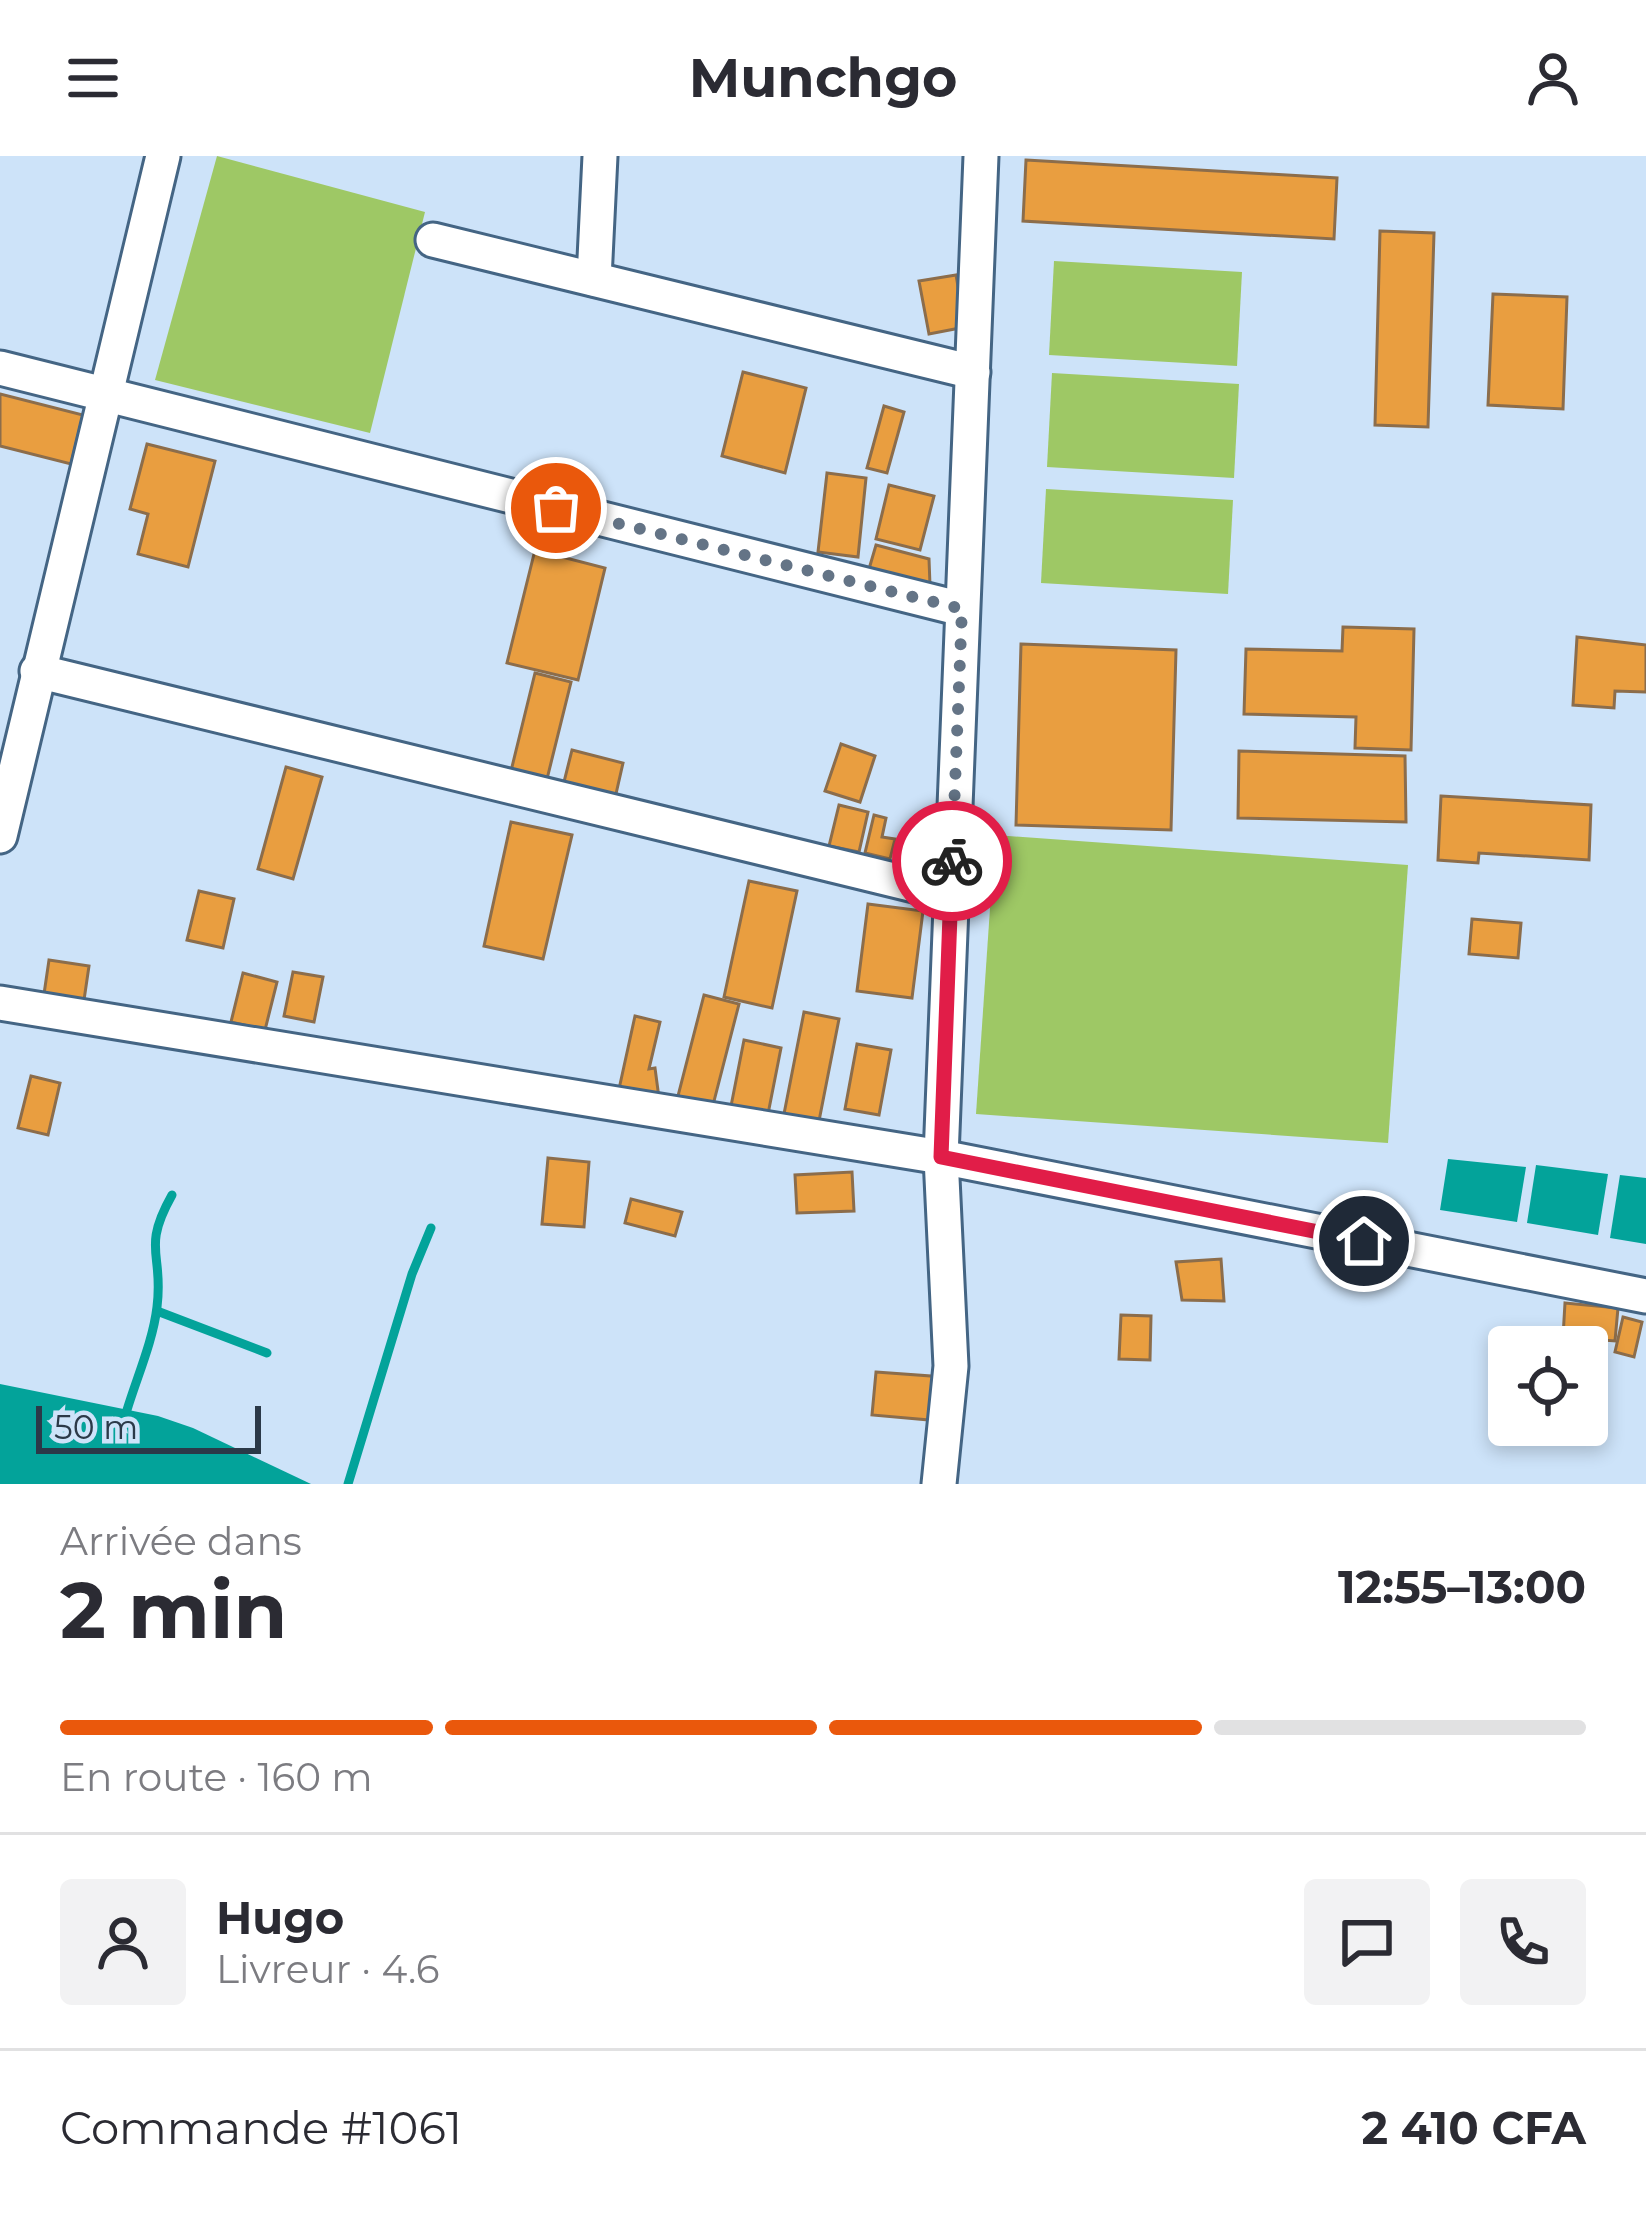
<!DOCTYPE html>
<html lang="fr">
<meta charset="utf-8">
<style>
body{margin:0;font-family:Montserrat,sans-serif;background:#f2f2f3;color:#2b2b33;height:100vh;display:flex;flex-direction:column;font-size:45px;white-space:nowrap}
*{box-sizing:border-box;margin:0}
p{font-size:39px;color:#7c7c81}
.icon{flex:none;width:66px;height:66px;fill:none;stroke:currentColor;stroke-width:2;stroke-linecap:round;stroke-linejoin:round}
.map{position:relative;height:1328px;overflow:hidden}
.side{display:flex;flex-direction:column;background:#fff;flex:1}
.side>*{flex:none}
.buttons{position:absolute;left:1488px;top:1170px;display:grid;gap:24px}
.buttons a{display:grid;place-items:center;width:120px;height:120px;border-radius:12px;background:#fff;box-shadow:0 6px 18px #0003;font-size:60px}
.scale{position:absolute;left:36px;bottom:30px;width:225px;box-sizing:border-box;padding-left:12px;border:6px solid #2b3948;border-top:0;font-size:33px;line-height:42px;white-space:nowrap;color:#2b3948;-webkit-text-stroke:9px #cde3f9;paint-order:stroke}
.pin{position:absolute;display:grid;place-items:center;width:102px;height:102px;color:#fff;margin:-51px;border:6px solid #fff;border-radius:50%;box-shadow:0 3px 12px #0007}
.courier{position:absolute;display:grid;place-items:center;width:120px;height:120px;margin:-60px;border:9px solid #e11d48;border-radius:50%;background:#fff;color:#222;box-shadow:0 3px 15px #0007}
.head em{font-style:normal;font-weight:700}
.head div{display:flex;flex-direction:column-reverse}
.head{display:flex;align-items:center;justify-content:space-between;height:204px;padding:0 60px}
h1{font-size:78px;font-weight:700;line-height:90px}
.bar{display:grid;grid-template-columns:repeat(4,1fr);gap:18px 12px;align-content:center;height:144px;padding:0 60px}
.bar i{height:15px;border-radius:9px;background:#e1e1e2}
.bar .active{background:#ea580c}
.bar p{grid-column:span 4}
.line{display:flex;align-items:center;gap:30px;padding:0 60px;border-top:3px solid #e1e1e2}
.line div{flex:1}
.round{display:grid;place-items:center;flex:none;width:126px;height:126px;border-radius:12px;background:#f2f2f3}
header{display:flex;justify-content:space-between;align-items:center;height:156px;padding:0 60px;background:#fff;font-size:54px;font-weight:700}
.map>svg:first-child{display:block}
.green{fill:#9ec865}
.water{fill:#03a39a}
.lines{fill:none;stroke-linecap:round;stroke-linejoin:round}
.stream{stroke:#03a39a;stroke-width:9}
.building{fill:#e99e40;stroke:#8c6d4b;stroke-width:3}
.minor-casing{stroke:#446584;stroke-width:39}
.minor{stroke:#fff;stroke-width:33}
.done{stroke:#647486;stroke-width:12;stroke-dasharray:0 21.6}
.route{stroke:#e11d48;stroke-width:15}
</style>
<header><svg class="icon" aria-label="menu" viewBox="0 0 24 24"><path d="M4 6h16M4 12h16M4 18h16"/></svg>Munchgo<svg class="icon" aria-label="person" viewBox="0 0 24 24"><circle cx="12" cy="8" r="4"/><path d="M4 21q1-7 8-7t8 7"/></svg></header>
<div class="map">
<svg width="1646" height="1328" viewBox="0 0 1646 1328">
<rect width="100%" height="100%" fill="#cde3f9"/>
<!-- green -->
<g class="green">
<polygon points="217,0 425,56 370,277 155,224"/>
<polygon points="1054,105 1242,116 1237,210 1049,199"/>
<polygon points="1052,217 1239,228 1234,322 1047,311"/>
<polygon points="1046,333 1233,344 1228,438 1041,427"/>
<polygon points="995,679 1408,709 1388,987 976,958"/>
</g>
<!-- water -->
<g class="water">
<polygon points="1448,1003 1526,1011 1517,1066 1440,1054"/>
<polygon points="1536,1009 1608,1018 1598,1079 1527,1067"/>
<polygon points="1620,1019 1646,1022 1646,1088 1610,1082"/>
<polygon points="0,1228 158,1260 193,1272 311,1328 0,1328"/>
</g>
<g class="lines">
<!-- stream -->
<g class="stream">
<polyline points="157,1155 267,1197"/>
<path d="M127,1254C137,1221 153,1185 157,1151C164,1097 141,1094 172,1039"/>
<polyline points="348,1328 412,1118 431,1072"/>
</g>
</g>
<!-- building -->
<g class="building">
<polygon points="1026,4 1337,22 1334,83 1023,65"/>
<polygon points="1380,75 1434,77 1428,271 1375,269"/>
<polygon points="956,119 965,171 929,178 919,125"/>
<polygon points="1493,138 1567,141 1563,253 1488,249"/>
<polygon points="743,216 806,232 785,317 722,300"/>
<polygon points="0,238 83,259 71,308 0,290"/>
<polygon points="884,250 904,256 887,317 867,312"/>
<polygon points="147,288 215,305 188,411 138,398 148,358 130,353"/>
<polygon points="827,317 866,322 858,401 818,396"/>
<polygon points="889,329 934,340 920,394 876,383"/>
<polygon points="876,389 929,403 930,429 869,413"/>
<polygon points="535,394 605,412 578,524 507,507"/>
<polygon points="1343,471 1414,473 1411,594 1355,592 1356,561 1244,558 1246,493 1342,495"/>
<polygon points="1577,481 1646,489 1646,536 1615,535 1614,552 1573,549"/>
<polygon points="1021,488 1176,494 1171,674 1016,669"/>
<polygon points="535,517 571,526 547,623 511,615"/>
<polygon points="841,588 875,600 860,646 825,635"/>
<polygon points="572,594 623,607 613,651 561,638"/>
<polygon points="1239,595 1405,600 1406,666 1238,662"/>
<polygon points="286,611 322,621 293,723 258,713"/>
<polygon points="1441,640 1591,649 1589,704 1479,697 1478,707 1438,704"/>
<polygon points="839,649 868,656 859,696 829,690"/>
<polygon points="874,659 886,662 882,681 895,683 890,703 865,697"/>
<polygon points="511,666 572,679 543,803 484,790"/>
<polygon points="749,725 797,735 772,852 724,841"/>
<polygon points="199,735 234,743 223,792 187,784"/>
<polygon points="868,748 923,755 912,842 857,835"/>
<polygon points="1472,763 1521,767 1518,802 1469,798"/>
<polygon points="49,804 89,810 84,844 44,838"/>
<polygon points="293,816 323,821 314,866 284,860"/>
<polygon points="243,817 277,826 265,874 231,866"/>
<polygon points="704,839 739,848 713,949 678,940"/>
<polygon points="804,856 839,863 818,970 783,963"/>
<polygon points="635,860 660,866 649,913 655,912 659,942 619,933"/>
<polygon points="744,884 781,892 768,958 731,950"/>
<polygon points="857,888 891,894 879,959 845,953"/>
<polygon points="31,920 60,927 48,979 18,972"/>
<polygon points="548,1002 589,1006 584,1071 542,1068"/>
<polygon points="852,1016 854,1055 797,1057 795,1019"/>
<polygon points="631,1043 682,1056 675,1080 625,1067"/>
<polygon points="1221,1103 1224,1145 1182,1144 1176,1106"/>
<polygon points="1565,1147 1618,1152 1615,1185 1563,1181"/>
<polygon points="1121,1159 1151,1160 1150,1204 1119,1203"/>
<polygon points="1623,1161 1642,1166 1634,1201 1615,1196"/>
<polygon points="1527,1173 1563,1181 1560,1191 1523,1191"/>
<polygon points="876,1216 944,1221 941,1265 872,1259"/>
<polygon points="1510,1269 1551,1269 1549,1286 1509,1283"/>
</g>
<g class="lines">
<!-- minor casing -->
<g class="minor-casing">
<g id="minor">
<polyline points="433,84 973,216"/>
<polyline points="594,123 600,0"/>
<polyline points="0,212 962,453"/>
<polyline points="37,515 951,738"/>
<polyline points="0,680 163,0"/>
<polyline points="0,847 941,1001 1646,1140"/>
<polyline points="939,1328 951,1210 941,1001 981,0"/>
</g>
</g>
<!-- minor -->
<use href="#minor" class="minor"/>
</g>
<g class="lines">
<!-- done -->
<polyline class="done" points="556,352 962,453 952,705"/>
<!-- route -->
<polyline class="route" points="952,705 941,1001 1364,1085"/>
</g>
</svg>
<div class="buttons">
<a><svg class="icon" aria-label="locate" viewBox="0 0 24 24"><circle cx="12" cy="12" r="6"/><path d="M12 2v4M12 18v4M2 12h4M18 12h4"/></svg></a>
</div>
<div class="scale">50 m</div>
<div class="pin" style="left:556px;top:352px;background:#ea580c"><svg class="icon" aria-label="bag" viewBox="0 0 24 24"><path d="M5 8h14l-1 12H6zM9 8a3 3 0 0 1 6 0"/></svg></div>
<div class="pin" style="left:1364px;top:1085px;background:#1f2937"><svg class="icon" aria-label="home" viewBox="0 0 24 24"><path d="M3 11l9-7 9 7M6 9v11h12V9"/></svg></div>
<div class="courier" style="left:952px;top:705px"><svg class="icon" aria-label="bike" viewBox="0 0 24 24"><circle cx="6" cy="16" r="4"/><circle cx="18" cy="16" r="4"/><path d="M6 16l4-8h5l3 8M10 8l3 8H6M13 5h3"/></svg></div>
</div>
<section class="side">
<div class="head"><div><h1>2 min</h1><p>Arrivée dans</p></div><em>12:55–13:00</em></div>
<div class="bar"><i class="active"></i><i class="active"></i><i class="active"></i><i></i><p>En route · 160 m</p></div>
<div class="line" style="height:216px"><a class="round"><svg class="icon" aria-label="person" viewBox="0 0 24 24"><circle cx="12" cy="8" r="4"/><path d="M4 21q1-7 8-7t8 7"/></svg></a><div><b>Hugo</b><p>Livreur · 4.6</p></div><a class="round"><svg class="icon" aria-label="chat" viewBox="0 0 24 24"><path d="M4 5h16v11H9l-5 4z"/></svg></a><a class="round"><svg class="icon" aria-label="phone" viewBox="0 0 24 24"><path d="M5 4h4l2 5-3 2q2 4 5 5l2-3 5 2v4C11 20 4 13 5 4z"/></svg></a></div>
<div class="line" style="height:156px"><div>Commande #1061</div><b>2 410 CFA</b></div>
</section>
